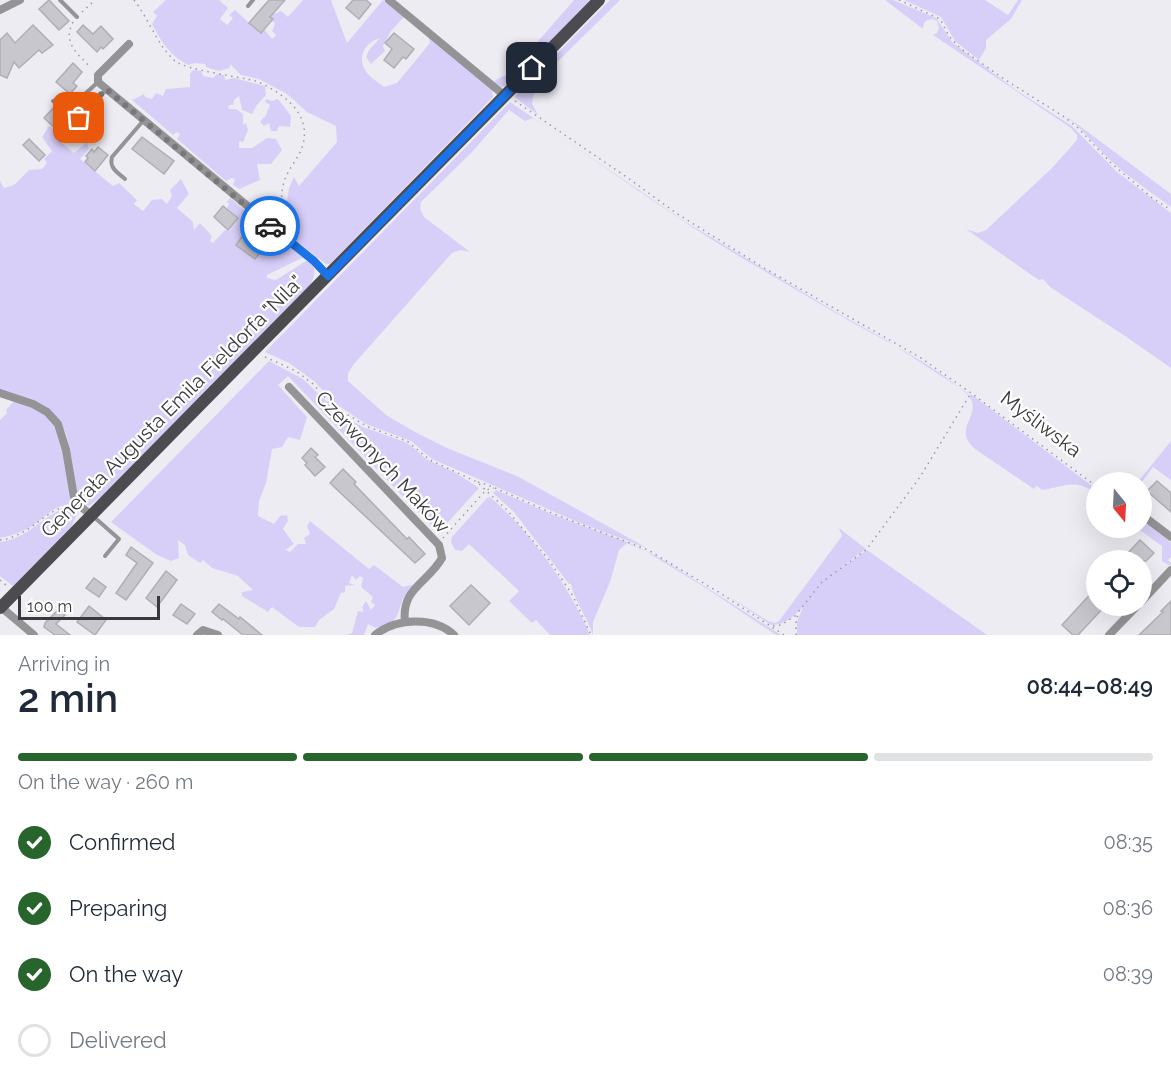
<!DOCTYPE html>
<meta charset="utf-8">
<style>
body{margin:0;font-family:Raleway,sans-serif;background:#f2f2f3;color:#1f2937;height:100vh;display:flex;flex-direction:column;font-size:22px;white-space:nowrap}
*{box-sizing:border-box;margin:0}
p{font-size:20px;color:#747a83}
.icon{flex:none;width:33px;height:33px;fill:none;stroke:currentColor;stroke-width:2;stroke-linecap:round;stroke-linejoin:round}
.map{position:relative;height:635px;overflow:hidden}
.drawer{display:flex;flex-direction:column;background:#fff;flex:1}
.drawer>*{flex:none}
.needle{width:39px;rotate:162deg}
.controls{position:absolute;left:1086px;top:472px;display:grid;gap:12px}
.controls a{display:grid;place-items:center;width:66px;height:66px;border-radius:50%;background:#fff;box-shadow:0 6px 24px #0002;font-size:30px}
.scale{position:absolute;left:18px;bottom:15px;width:142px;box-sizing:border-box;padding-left:6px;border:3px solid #39393b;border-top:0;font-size:16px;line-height:21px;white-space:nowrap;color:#39393b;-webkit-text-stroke:4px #fff;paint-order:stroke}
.pin{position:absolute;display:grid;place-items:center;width:51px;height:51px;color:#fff;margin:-26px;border-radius:12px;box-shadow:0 3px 9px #0006}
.courier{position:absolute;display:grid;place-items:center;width:60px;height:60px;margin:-30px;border:4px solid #1a73e8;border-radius:50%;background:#fff;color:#222;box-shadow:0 2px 8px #0007}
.summary em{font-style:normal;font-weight:600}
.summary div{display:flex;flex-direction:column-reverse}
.summary{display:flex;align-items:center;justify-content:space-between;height:102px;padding:0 18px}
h1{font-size:39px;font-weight:600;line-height:45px}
.bar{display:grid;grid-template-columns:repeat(4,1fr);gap:9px 6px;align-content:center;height:72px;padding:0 18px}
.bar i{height:8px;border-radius:4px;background:#e0e1e3}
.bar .active{background:#27652d}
.bar p{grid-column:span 4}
ol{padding:0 18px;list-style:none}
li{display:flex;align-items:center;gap:18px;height:66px}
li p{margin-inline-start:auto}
li .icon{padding:6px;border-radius:50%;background:#27652d;color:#fff;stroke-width:4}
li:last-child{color:#747a83}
li i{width:33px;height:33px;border:3px solid #e0e1e3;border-radius:50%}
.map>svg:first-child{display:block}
.green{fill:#d8cff9}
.building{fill:#c9c7ce;stroke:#b0aeb5;stroke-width:1.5}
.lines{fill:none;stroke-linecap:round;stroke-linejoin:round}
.path{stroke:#9b9a9f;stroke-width:1.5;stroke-dasharray:1.5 4.5;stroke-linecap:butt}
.service{stroke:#949396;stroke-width:4}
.minor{stroke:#949396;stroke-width:8}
.primary{stroke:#4c4b50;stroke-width:12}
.done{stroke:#78787b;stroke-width:6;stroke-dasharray:0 10.8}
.route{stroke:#1a73e8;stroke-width:8}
.labels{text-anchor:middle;stroke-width:4.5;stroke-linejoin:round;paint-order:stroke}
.street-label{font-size:20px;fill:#39393b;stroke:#fff}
</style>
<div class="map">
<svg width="1171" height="635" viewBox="0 0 1171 635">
<rect width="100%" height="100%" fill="#edecf3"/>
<!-- green -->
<g class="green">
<path d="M166,0H219L228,8L220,19L227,25L233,18L229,15L235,10L260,33L264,29L272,39L276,35L272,31L275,24L269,16L281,11L288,17L303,0H331L347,43L383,0L404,17L391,31L383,46L385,51L371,64L366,57L369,50L380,38C366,42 357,56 365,70C368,76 378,82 384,87L397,83L430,43L429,37L492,90L493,97L330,264H326L280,229L279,226L286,208L289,188L294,177L299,186L337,142L336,126L307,112L287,94L259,79L241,75L230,64V68L219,71L206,67L205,64L195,63L188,65C171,57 160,40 152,24L157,16L153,12Z"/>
<path d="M574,0H592L508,85L501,87L494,82C499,76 506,77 512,71Z"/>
<polygon points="610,0 620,0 541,78 535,89 532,103 538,115 516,98 515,96"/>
<path d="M885,0H893L936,18L953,43L1016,90L1072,126L1117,172L1171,213V368L1125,336L1050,287L1043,279L1039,280L1030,274L966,229L978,233L986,230L1053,167L1077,140V135L1071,128L933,35L937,33L939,28L937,21C930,17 923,20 923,29Z"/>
<polygon points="904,0 985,0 1008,15 1018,0 1022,0 1011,19 986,40 986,48 979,60 955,41 941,17"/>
<polygon points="193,70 201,71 203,76 213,78 217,74 224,75 225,80 234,78 265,86 266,95 257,105 252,114 242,110 239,96 234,100 233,105 229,105 228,109 236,109 243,114 243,125 246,123 248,130 243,142 239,141 239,148 252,148 267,138 276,139 282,150 271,164 257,164 260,180 239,189 233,185 235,179 232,178 226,181 177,139 180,134 177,132 173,135 132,100 144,94 145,97 152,99 156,93 163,96 166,89 190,87 190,74"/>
<polygon points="266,99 272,101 278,99 291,116 290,127 279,126 277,131 271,131 269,123 264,126 260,122 263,118 265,117 270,105 265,102"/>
<path d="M510,102L684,221L841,315L886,340L969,394L968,395C931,362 884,341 841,316C812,299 783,282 754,265C678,221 607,168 533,118L525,121L509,110L472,152L421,202L420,209L424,217L470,252L461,250L452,253L354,364L348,373V381L386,415L415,432L447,448L517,476L676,564L647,548L580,523L432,459L411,441L366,424L333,402L315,382L303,373L289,363L265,352Z"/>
<path d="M1065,115L1171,194V207C1151,192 1125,175 1108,158C1093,143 1081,128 1065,115Z"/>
<path d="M49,126L57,130L60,127L63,131L57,139L74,153L87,142L89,149L80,159L113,186L119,183L137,200L134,204L143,211L152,200L162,199L167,204L172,196L170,190L181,179L189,194L177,208L193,222L194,230L200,223L212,236L210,241L213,243L225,230L229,231L239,218L227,208L229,204L227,202L230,198L254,218L249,226L262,236L254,237L251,239L244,234L236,245L256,259L267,242L272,237L257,225L259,222L304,257L267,275V278L276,280L306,261C317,264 316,276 310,285L102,496L89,506L83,504L78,499L67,437C58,405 28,399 0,390V181L4,188L14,185L29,170L42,169L47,163L44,159L52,151L42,137Z"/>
<path d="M269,361L303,379L325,400L350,420L363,427L405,442L414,448L426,459L456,473L479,488L441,530H436L415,509L411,496L410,504L288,376L278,385L307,417L300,440L288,437L282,447L272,449L266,483L259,501L258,516L274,524L280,516L287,515L288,521L283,529L294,544L285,550L290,552L298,544H306L304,538L310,534L307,526L310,521L369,569L374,565L403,587L415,584C411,589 406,594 403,599C395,619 400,621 376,628L368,624L364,635H347L352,633L358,611L364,612L362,607L366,601L371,610L375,605L371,602L373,597L361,587L363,578L360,576L356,580L352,575L349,583L355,585L345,586V592L341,593L334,609L319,620L315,627H299L272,607L268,612L242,596V592L253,590L238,576L212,568L203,560L200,563L188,555L185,545L178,540L179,558L171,561L157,555L111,522Z"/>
<path d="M971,394L1096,489V493C1074,478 1066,487 1042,490L1037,486L1034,489L975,449C951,428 983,416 969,396Z"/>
<path d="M15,400C77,422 58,454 74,505C55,503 47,516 32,526C22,532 11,536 0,538V420L7,413L6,410Z"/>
<polygon points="1171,441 1171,480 1153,467 1141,483 1137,483"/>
<path d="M496,490L554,515L627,542L662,559L781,635H776L709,590L647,552L627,543L619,550L610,582L593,622V635C588,619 573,597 571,584H569L514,512L493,493Z"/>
<path d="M490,497C530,531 570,587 590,635H550L536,620L532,623L509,601L519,591L469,544L462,551L455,550L451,542L452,537L487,498Z"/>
<path d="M66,508L74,509L78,513L71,527L13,586L0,576V542C30,538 41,516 66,508Z"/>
<polygon points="1142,520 1171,543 1171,557 1168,560 1171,563 1170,566 1162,561 1162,546 1137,528 1142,528"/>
<path d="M839,528L866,549L832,574L867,550L987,635H797V622L803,607C794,616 785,625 771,625L722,592L768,621L775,623L779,621L842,536Z"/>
</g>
<!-- building -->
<g class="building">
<polygon points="49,0 69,21 59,30 39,9"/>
<polygon points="269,0 285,0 270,17 273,19 261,33 249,23"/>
<polygon points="353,0 366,0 371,4 359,19 346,8"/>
<polygon points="33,25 53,45 42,53 39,50 19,68 14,62 7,78 0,75 0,40 7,33 15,43"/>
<polygon points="83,25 93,34 101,26 113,39 103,49 101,47 97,52 77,32"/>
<polygon points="394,33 414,49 406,59 403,57 394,68 384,60 392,49 385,43"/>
<polygon points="73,63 82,72 73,83 77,86 70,94 56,82"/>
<polygon points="57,104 65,111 64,112 76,122 82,120 88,125 86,128 89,130 80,142 59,126 56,129 44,118"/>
<polygon points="142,137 174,161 164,174 132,149"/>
<polygon points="29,139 45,155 39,161 23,145"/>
<polygon points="98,147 108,155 95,171 85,162 88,158 86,156 92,149 94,152"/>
<polygon points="223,206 238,218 228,230 214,217"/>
<polygon points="244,234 263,249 255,259 236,245"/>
<polygon points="311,448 318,455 315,457 325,467 315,476 305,465 307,463 302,458"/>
<polygon points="343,469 356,482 354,484 407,539 409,537 425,554 415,563 330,483"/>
<polygon points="1157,481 1171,493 1171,512 1147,491"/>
<polygon points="1140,540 1154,553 1146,561 1135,561 1127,554"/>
<polygon points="131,547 153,563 126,600 116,593 137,563 126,555"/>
<polygon points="166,571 177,580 157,607 146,598"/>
<polygon points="94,578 106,587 99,597 86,588"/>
<polygon points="471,585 490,603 469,625 450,606"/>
<polygon points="1096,588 1096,606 1105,606 1078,635 1073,635 1062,625"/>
<polygon points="1171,601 1171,635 1139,635 1163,612 1161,611"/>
<polygon points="181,604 195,614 187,624 173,615"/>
<polygon points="219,604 239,619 240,617 262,635 243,635 223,619 222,620 212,612"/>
<polygon points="89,606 106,620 95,635 77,622"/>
<polygon points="59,609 65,615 56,624 70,635 55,635 44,627 45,623"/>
</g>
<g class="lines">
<!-- path -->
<g class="path">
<path d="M134,0C149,19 157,45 175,61C186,70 240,77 256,81C284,93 315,116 301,150C297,160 289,168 285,179C280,192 283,206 277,219"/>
<polyline points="899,0 940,19 949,36 960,48 1004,79 1066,118 1079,129 1112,164 1151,197 1171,210"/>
<polyline points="82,12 95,0"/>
<path d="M73,22C62,43 78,54 91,68"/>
<polyline points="515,101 628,178 676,213 764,268 921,358 971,393 1096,486"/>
<polyline points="265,357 296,371 313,384 332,405 368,427 407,441 430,460 477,482 507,510 549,560 573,596 591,635"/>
<polyline points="478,482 488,485 554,514 648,550 720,593 784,635"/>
<polyline points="443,538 486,490 494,488"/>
<path d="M0,540C30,537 48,506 71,506"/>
<polyline points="0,580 6,585"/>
<polyline points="773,626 781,625 798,614"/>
<polyline points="796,635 796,621 799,611 822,582 866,550 920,477 971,393"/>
</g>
<!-- service -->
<g class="service">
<polyline points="60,0 77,17"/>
<polyline points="248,6 253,0"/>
<polyline points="53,101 58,99 70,105 74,104 98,82"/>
<polyline points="79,118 107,89"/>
<path d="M125,179C117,172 109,168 112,157L143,121"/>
<polyline points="94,517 119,539 105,556"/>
</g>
<!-- minor -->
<g class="minor">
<polyline points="389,0 505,96"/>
<polyline points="0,10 20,0"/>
<polyline points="129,44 98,75 98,82 314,261 328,276"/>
<path d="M289,387L439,545L442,558C428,583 401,588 405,622"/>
<polyline points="0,393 33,404 47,412 58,424 66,450 74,497 80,506 91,515"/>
<polyline points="1142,515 1171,537"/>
<polyline points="1142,601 1171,570"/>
<polyline points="1,607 34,635"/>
<polyline points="197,635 203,630 218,635"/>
<path d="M375,635C396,618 434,616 454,635"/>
<polyline points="1109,635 1137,606"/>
</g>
<!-- primary -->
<polyline class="primary" points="0,608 599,0"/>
</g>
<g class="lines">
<!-- done -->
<polyline class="done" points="79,118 106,89 270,226"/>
<!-- route -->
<polyline class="route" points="270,226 314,261 328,276 532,68"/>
</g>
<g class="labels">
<!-- street labels -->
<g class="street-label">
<text transform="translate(172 406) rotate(-45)" y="7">Generała Augusta Emila Fieldorfa "Nila"</text>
<text transform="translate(1041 424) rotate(37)" y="7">Myśliwska</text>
<text transform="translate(383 462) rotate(47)" y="7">Czerwonych Maków</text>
</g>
</g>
</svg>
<div class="controls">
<a><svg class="needle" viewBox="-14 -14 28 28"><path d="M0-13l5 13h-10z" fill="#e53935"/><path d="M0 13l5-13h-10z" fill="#747a83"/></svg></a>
<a><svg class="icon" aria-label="locate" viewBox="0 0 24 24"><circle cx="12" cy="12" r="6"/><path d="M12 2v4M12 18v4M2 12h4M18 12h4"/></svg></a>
</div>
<div class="scale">100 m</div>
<div class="pin" style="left:79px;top:118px;background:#ea580c"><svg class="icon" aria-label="bag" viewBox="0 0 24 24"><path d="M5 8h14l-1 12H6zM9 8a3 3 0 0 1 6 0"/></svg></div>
<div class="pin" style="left:532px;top:68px;background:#1f2937"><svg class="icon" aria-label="home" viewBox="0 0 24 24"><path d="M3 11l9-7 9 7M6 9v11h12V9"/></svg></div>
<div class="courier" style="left:270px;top:226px"><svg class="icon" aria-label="car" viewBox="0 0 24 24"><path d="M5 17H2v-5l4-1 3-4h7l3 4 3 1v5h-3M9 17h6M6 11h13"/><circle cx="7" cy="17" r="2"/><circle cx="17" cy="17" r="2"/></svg></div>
</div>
<section class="drawer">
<div class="summary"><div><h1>2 min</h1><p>Arriving in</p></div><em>08:44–08:49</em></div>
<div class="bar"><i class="active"></i><i class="active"></i><i class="active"></i><i></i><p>On the way · 260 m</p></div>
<ol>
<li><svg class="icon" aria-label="check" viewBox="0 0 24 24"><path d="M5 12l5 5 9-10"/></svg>Confirmed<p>08:35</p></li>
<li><svg class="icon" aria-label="check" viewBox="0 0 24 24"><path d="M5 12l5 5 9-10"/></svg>Preparing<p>08:36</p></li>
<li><svg class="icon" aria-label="check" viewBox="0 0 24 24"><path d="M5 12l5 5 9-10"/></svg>On the way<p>08:39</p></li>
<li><i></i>Delivered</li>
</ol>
</section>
